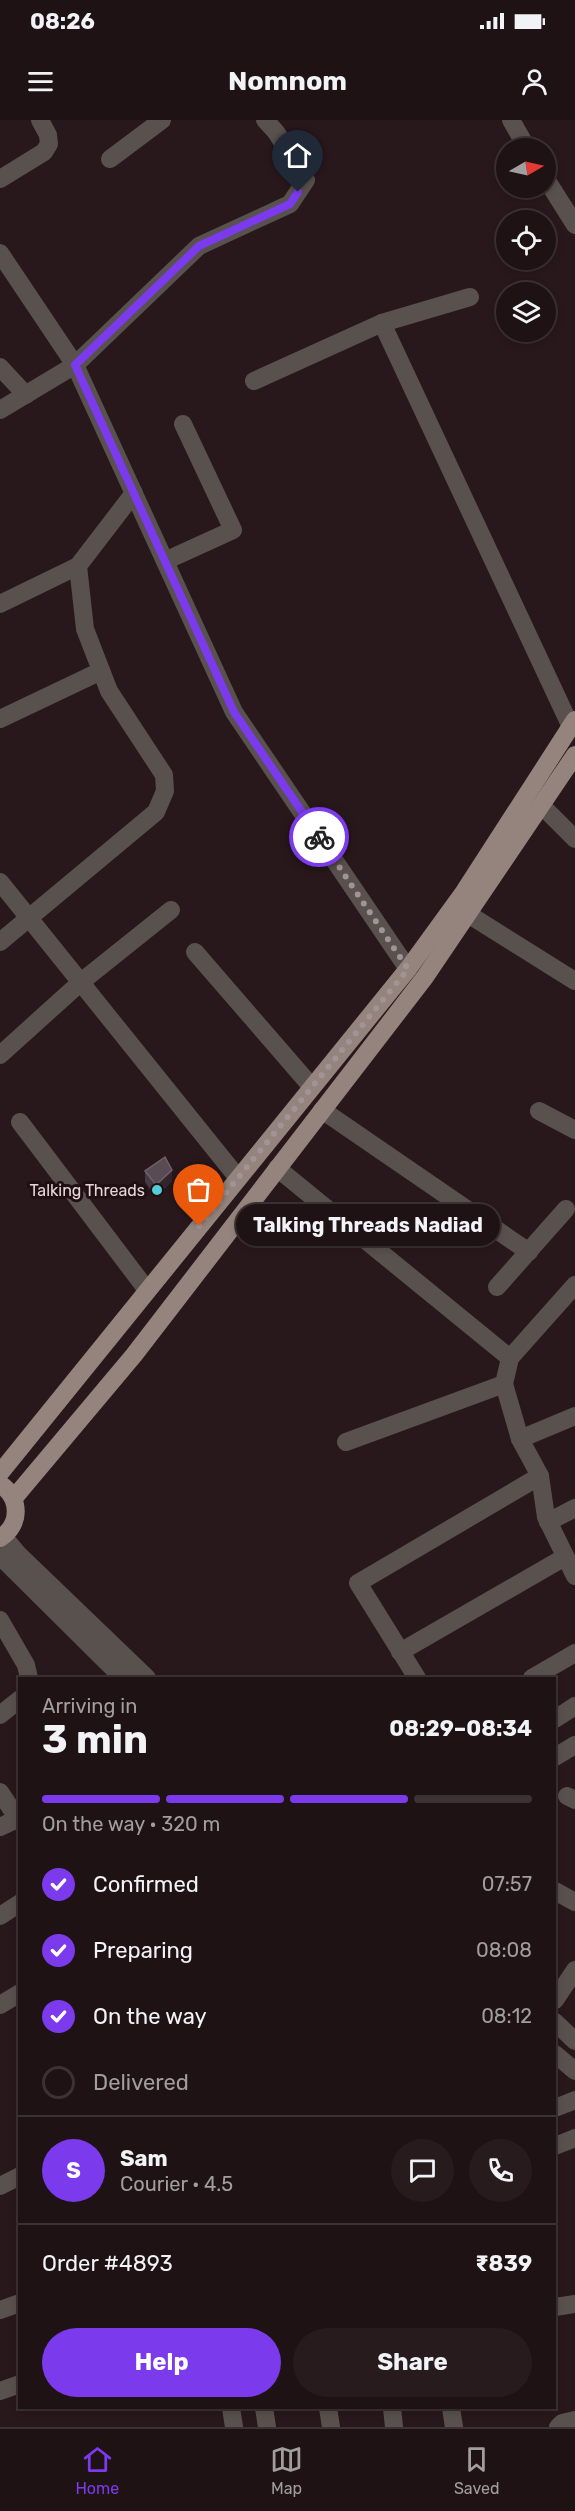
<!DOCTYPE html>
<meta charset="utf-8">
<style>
body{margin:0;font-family:Rubik,sans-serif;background:#271b1d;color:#f1f3f6;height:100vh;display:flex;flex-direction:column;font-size:22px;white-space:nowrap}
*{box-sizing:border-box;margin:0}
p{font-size:20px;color:#a19ea0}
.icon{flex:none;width:33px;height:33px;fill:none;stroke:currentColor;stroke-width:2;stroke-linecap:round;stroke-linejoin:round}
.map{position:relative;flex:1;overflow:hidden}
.side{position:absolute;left:18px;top:1557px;width:538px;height:732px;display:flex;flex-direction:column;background:#1f1214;border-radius:0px;box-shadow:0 3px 9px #0003,0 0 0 2px #3c3234}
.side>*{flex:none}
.needle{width:39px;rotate:81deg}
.fabs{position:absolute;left:496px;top:18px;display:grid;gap:12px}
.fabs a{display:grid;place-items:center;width:60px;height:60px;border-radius:50%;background:#1f1214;box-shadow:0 3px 9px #0003,0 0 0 2px #3c3234;font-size:30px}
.pin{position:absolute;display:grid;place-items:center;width:51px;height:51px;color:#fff;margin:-62px -26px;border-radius:50% 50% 50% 0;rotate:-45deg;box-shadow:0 0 6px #0007}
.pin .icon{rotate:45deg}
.courier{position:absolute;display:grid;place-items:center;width:60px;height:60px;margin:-30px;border:4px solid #7c3aed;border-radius:50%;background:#fff;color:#222;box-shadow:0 2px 8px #0007}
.bubble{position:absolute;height:42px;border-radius:21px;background:#1f1214;box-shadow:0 3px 9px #0003,0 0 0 2px #3c3234;font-size:20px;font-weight:700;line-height:42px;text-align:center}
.headline em{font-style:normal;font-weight:700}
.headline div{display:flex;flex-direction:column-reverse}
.headline{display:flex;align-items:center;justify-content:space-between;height:102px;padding:0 24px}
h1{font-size:39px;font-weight:700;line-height:45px}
.bar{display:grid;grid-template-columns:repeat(4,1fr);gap:9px 6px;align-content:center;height:72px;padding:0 24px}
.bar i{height:8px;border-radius:4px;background:#3c3234}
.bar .current{background:#7c3aed}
.bar p{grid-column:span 4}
.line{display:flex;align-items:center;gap:15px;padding:0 24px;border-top:2px solid #3c3234}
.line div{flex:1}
.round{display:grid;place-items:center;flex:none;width:63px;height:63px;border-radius:32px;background:#271b1d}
ol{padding:0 24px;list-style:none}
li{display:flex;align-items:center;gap:18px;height:66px}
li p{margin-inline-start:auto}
li .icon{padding:6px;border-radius:50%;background:#7c3aed;color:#fff;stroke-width:4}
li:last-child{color:#a19ea0}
li i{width:33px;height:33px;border:3px solid #3c3234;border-radius:50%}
.button{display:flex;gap:12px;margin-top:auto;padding:12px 24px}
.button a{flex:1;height:69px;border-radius:36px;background:#7c3aed;color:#fff;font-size:24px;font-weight:700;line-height:69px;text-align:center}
.button a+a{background:#271b1d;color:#f1f3f6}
.status{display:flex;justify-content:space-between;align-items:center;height:42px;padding:0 30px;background:#1f1214;direction:ltr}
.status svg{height:16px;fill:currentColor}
header{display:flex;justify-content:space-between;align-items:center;height:78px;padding:0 24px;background:#1f1214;font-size:27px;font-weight:700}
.tab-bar{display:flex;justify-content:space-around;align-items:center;height:84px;border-top:2px solid #3c3234;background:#1f1214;font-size:16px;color:#a19ea0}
.tab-bar a{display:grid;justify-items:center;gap:3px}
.tab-bar .current{color:#7c3aed}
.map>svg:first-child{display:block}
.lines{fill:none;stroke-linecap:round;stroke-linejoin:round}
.minor{stroke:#59514e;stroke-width:18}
.major{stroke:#95847d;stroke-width:18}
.wall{fill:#483a44}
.shaded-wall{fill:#34252d}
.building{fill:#584b54;stroke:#6e6169;stroke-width:1.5}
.done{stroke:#a29496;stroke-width:6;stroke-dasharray:0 10.8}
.route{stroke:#7c3aed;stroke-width:8}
.poi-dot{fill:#52ccd5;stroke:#1f0f12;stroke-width:2}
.labels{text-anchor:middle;stroke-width:6;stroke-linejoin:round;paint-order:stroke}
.poi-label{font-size:16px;fill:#e3d7d9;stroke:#1f0f12;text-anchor:end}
</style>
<div class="status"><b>08:26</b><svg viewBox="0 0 49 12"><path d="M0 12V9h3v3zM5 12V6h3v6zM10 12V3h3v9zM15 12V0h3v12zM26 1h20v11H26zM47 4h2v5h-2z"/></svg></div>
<header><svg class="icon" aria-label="menu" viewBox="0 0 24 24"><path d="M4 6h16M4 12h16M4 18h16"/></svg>Nomnom<svg class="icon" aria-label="person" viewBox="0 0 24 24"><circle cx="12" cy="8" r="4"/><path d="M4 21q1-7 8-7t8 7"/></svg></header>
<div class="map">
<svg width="575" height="2307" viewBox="0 0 575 2307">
<rect width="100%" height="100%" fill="#29181b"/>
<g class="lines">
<!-- minor -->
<g class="minor">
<polyline points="511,0 527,28"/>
<polyline points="110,39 162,0"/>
<polyline points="0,59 44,32 49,24 48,15 40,0"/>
<polyline points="546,59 575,105"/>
<polyline points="0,133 75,245 234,592 408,849"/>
<polyline points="382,203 571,607"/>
<polyline points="0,247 26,275"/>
<polyline points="254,261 382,203 470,177"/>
<polyline points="0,290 75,245 199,126 290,84 306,60 276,12 265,0"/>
<polyline points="165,441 233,410 183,304"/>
<polyline points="0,484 78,446 134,373"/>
<polyline points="0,599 101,551"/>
<polyline points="541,685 575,719"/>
<polyline points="0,762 238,1058"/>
<polyline points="468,794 575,861"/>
<polyline points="0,822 156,692 165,671 164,655 109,571 85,509 78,446"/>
<polyline points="195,832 311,966"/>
<polyline points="0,935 81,862 171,790"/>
<polyline points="322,990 529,1132"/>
<polyline points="539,991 575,1010"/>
<polyline points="20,1002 147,1170"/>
<polyline points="277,1048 510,1238 504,1264 520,1319 540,1356 546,1397 575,1456"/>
<polyline points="497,1167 566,1089"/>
<polyline points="510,1238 575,1165"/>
<polyline points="520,1319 575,1296"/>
<polyline points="346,1322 504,1264"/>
<polyline points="548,1402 575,1388"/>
<polyline points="3,1416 18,1434 147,1558"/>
<polyline points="0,1436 123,1558"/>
<polyline points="0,1500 26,1545 29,1558"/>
<polyline points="400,1532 565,1437"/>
<polyline points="417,1558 358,1463 540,1356"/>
<polyline points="532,1558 575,1533"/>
<polyline points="0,1595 20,1579"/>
<polyline points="555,1599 575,1586"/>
<polyline points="555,1637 575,1625"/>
<polyline points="0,1672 20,1702"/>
<polyline points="567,1676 575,1680"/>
<polyline points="0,1707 17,1699"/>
<polyline points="555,1771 575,1782"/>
<polyline points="0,1796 20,1783"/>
<polyline points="555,1880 575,1850"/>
<polyline points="0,1885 20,1873"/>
<polyline points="555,1902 575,1921"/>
<polyline points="555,1934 575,1951"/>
<polyline points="555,1988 575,1980"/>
<polyline points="555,2026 575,2018"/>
<polyline points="0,2066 20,2056"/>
<polyline points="555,2187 575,2184"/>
<polyline points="0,2190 20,2183"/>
<polyline points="0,2271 20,2264"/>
<polyline points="231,2288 234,2307"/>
<polyline points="264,2288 267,2307"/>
<polyline points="328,2288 331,2307"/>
<polyline points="392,2288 394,2307"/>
<polyline points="451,2288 454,2307"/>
<polyline points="558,2307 562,2303 575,2300"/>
</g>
<!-- major -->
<g class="major">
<polyline points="0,1353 408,849 464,772 575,600"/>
<path d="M0,1364C21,1378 21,1405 0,1418"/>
<polyline points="14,1378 134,1235 425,857 575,635"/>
</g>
</g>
<!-- wall -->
<polygon class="wall" points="145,1051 172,1061 156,1077 145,1062"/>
<!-- shaded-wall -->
<polygon class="shaded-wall" points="172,1050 172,1061 156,1077 156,1065"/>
<!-- building -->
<polygon class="building" points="165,1037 172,1050 156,1065 145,1051"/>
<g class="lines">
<!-- done -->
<polyline class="done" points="199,1106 408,849 319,717"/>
<!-- route -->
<polyline class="route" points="298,72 290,84 199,126 75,245 234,592 319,717"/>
</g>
<!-- markers -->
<circle class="poi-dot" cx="157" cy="1070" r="6"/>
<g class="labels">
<!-- poi labels -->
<g class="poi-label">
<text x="145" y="1076">Talking Threads</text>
</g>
</g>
</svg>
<div class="fabs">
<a><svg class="needle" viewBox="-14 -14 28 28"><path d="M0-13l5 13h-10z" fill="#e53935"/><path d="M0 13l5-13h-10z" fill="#a19ea0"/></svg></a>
<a><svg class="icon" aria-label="locate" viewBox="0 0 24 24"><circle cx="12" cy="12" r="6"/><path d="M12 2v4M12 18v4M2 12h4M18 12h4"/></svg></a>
<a><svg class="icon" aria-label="layers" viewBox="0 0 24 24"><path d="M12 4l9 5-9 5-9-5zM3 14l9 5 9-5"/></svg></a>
</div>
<div class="pin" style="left:199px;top:1106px;background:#ea580c"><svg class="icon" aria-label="bag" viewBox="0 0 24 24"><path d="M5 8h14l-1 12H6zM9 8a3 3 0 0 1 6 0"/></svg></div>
<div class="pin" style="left:298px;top:72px;background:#1f2937"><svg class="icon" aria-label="home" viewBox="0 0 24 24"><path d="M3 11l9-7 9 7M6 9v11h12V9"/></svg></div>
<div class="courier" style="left:319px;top:717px"><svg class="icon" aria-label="bike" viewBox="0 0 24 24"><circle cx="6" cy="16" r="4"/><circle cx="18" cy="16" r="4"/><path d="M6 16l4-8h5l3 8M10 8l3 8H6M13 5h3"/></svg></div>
<div class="bubble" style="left:236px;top:1084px;width:264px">Talking Threads Nadiad</div>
<section class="side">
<div class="headline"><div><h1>3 min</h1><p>Arriving in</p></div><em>08:29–08:34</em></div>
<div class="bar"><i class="current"></i><i class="current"></i><i class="current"></i><i></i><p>On the way · 320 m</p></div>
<ol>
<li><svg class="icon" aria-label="check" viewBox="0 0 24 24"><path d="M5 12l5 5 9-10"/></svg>Confirmed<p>07:57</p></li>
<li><svg class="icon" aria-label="check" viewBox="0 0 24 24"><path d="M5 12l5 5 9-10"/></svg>Preparing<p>08:08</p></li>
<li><svg class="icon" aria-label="check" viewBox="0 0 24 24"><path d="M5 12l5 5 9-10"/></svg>On the way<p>08:12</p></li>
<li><i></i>Delivered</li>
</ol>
<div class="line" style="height:108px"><b class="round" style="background:#7c3aed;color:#fff">S</b><div><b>Sam</b><p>Courier · 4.5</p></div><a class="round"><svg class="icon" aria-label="chat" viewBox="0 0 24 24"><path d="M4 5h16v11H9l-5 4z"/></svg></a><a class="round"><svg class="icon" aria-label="phone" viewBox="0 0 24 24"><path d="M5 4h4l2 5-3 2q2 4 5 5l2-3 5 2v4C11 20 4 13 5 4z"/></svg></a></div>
<div class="line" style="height:78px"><div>Order #4893</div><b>₹839</b></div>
<div class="button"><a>Help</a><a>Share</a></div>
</section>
</div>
<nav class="tab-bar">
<a class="current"><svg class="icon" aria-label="home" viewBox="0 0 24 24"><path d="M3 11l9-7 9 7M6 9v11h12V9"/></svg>Home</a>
<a><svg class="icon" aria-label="map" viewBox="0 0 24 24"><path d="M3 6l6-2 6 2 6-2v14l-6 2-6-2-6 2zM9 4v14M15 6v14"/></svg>Map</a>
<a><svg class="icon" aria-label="saved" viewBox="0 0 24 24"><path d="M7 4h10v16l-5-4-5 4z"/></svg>Saved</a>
</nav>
